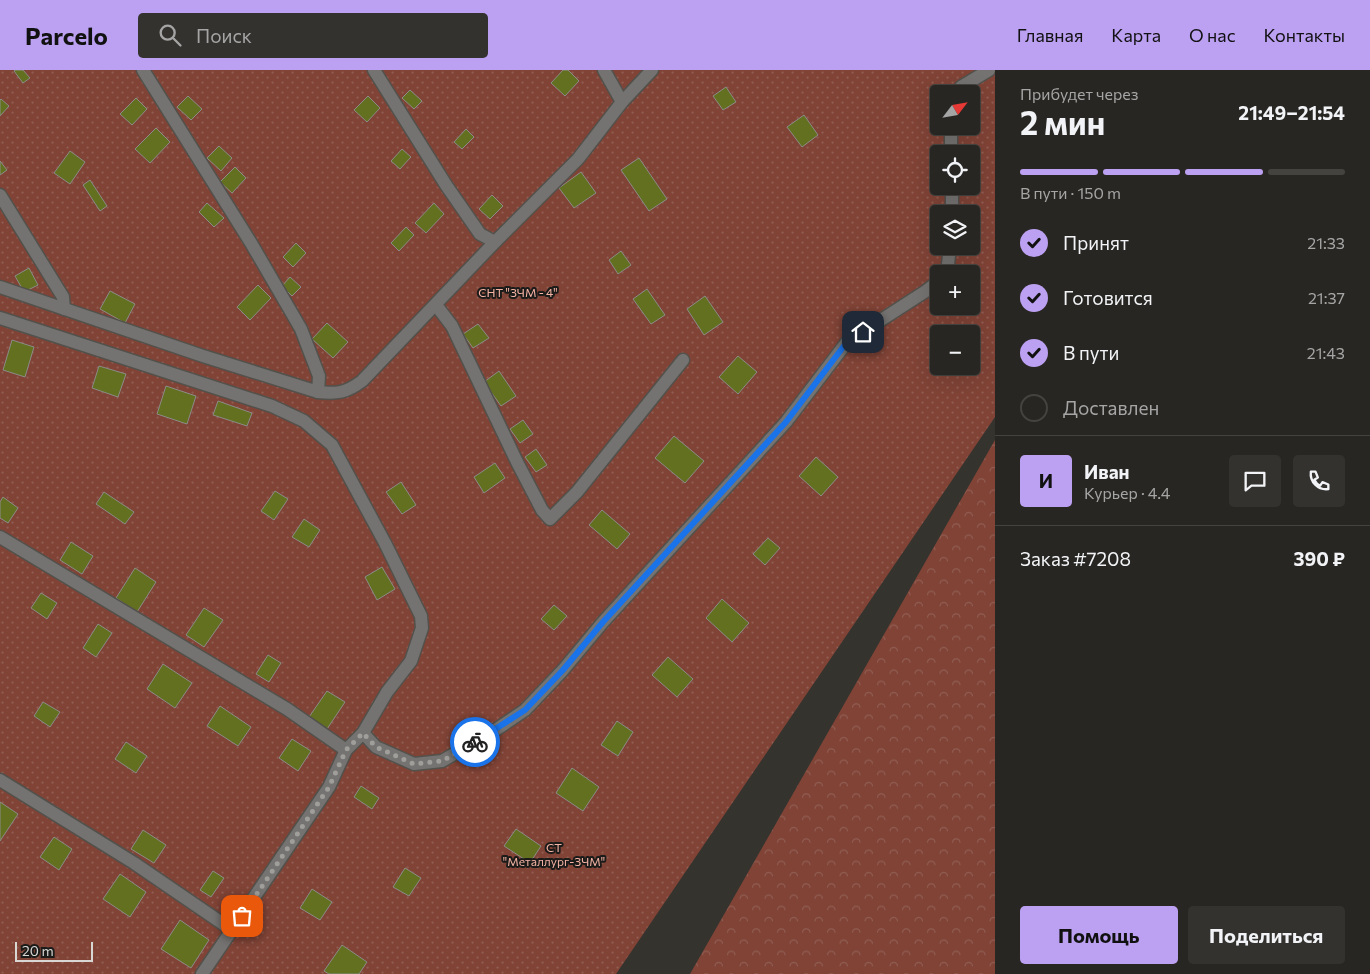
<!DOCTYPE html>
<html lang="ru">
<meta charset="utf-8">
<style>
body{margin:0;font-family:Commissioner,sans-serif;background:#34322f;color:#f1f3f6;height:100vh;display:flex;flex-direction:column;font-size:19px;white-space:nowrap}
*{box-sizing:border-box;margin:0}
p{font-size:16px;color:#a5a5a5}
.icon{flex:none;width:28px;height:28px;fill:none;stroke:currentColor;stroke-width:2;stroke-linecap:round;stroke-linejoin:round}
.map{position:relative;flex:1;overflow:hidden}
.panel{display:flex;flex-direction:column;background:#282622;width:375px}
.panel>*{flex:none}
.needle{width:32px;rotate:59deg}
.buttons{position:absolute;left:930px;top:15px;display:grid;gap:10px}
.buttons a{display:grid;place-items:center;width:50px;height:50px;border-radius:5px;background:#282622;box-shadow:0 5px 20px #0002,0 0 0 1px #444340;font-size:25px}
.scale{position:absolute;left:15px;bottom:12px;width:78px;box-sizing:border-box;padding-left:5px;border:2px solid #d8d7d4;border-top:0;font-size:14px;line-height:18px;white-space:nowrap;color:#d8d7d4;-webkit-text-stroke:4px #1b1b19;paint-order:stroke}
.pin{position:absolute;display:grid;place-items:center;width:42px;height:42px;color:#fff;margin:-21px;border-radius:10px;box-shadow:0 2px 8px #0006}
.courier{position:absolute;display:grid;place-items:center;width:50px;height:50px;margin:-25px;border:4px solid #1a73e8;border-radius:50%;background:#fff;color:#222;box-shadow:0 1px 6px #0007}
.overview em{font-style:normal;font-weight:700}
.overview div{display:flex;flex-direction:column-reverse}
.overview{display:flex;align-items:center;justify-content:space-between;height:85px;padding:0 25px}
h1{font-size:32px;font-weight:700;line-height:38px}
.bar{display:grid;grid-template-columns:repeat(4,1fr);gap:8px 5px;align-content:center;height:60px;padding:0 25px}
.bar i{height:6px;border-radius:4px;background:#444340}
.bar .current{background:#bca0f2}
.bar p{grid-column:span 4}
.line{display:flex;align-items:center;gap:12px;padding:0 25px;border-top:1px solid #444340}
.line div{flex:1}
.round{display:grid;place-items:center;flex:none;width:52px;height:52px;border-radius:5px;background:#34322f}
ol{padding:0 25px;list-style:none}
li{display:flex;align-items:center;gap:15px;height:55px}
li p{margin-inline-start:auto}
li .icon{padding:5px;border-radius:50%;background:#bca0f2;color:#111;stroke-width:4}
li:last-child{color:#a5a5a5}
li i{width:28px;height:28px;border:2px solid #444340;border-radius:50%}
.action{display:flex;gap:10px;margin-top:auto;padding:10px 25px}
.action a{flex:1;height:58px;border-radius:5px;background:#bca0f2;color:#111;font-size:20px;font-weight:700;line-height:58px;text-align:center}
.action a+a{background:#34322f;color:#f1f3f6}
header{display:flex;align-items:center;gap:30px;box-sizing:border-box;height:70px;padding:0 25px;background:#bca0f2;color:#111}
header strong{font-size:24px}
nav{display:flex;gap:28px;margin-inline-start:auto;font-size:18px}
.search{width:350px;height:45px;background:#34322f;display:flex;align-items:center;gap:12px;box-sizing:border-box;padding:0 18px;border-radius:5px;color:#a5a5a5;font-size:19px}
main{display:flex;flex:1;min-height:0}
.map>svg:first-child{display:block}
.forest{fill:url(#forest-crowns)}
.garden{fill:url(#garden-dots);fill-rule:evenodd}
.building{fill:#627020;stroke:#8b8c87}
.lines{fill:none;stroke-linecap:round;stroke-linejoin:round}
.minor-casing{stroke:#52514c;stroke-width:15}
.minor{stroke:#757371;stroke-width:12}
.done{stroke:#9f9e9a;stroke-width:5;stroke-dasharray:0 9}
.route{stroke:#1a73e8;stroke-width:6}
.labels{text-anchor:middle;stroke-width:4;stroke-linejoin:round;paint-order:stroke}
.park-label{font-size:12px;fill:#f5b3a4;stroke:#1b1b19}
</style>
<header>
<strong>Parcelo</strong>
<div class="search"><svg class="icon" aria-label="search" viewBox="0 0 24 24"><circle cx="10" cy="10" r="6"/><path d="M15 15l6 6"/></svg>Поиск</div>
<nav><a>Главная</a><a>Карта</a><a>О нас</a><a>Контакты</a></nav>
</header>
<main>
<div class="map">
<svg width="995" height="904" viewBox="0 0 995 904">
<defs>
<pattern id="forest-crowns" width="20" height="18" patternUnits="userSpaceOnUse" patternTransform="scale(1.25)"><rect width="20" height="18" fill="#804336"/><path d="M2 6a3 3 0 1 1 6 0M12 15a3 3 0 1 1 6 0" fill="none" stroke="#915d52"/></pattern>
<pattern id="garden-dots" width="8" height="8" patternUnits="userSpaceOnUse" patternTransform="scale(1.25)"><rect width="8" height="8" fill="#804336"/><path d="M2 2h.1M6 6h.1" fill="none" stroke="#915d52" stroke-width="1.8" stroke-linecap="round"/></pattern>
</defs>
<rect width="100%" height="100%" fill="#35332e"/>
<!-- forest -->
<polygon class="forest" points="995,370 995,904 690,904"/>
<!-- garden -->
<path class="garden" d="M0,0H995V347L616,904H0ZM939,24H971V56H939ZM939,84H971V116H939ZM939,144H971V176H939ZM939,204H971V236H939ZM939,264H971V296H939Z"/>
<!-- building -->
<g class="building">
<polygon points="15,0 23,0 30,8 23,13 14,1"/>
<polygon points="563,0 568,0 579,11 565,26 551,13"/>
<polygon points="726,17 736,32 723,40 713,26"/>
<polygon points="410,20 422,31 414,39 402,28"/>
<polygon points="188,26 202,39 191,50 177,37"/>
<polygon points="368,26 380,38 367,52 354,40"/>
<polygon points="136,28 147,39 132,55 120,44"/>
<polygon points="1,29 9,36 0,46 0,30"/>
<polygon points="804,45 818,65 802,77 787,57"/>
<polygon points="156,58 170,72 150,93 135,79"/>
<polygon points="466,59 474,67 462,79 454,72"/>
<polygon points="219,76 232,88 221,101 207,88"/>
<polygon points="402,79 411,87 400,99 391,91"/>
<polygon points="70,81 85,92 70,114 54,103"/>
<polygon points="639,88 667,129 649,141 621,100"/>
<polygon points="0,91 7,100 0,105"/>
<polygon points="235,97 246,108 232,123 220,112"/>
<polygon points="581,102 596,123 574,138 559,118"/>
<polygon points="90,110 107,136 100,141 83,115"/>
<polygon points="492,125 503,136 490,149 479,139"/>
<polygon points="207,133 224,148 214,157 199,142"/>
<polygon points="434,133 444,144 426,163 415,153"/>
<polygon points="406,157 414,165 399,181 391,173"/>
<polygon points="296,173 306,183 293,197 283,187"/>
<polygon points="621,181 631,195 618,204 609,190"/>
<polygon points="29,198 38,215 24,222 15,206"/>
<polygon points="290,207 301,217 292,226 282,216"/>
<polygon points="258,215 271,228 250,250 237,237"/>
<polygon points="647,219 665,245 651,254 633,229"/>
<polygon points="110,221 135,234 125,253 100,239"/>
<polygon points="705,226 723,252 704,265 687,239"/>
<polygon points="327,253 348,272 333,288 312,269"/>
<polygon points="478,254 489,268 473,278 463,264"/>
<polygon points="12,270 34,277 25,307 3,300"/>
<polygon points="738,286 757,302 738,324 719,307"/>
<polygon points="99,296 126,304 118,327 92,318"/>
<polygon points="499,301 516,326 501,336 484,312"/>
<polygon points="166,316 196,326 187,354 157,344"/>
<polygon points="218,331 252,343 247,356 213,345"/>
<polygon points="523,350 533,364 520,373 510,359"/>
<polygon points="674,366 704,391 685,413 655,388"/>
<polygon points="536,379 547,395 536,402 525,387"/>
<polygon points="816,387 838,407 821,426 799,406"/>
<polygon points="495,393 505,408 484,423 474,407"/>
<polygon points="401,412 416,435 402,444 386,422"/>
<polygon points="275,421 288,429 274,450 261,441"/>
<polygon points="104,422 134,442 125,454 96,434"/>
<polygon points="3,427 18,438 8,453 0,448 0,432"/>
<polygon points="602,440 630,464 617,479 589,455"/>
<polygon points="304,449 320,460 309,477 292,467"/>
<polygon points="768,468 780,478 765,495 753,484"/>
<polygon points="71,472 93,486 82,504 60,490"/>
<polygon points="382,497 395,519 377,530 365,507"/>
<polygon points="135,498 156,512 137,542 116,528"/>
<polygon points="41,523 57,533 47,549 31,538"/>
<polygon points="722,529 749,553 732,572 706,548"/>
<polygon points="554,535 567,546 554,560 541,549"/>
<polygon points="204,538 223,550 204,577 186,565"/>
<polygon points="98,554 112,563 96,587 83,578"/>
<polygon points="268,585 281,593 269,612 256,604"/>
<polygon points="668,587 693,609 677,627 652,605"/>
<polygon points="163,594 192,613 175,638 147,619"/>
<polygon points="327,621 345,632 327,659 309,647"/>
<polygon points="43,632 60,642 50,657 34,646"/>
<polygon points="220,636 251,657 238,676 207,656"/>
<polygon points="617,651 633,662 618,686 601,675"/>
<polygon points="292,669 311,681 298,701 279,688"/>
<polygon points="126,672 147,686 136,703 115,689"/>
<polygon points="572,698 599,717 583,741 556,723"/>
<polygon points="361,716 379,728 372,739 354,727"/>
<polygon points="0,732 18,744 0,771"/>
<polygon points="516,759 541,776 530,793 504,776"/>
<polygon points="143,760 166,775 154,793 131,779"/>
<polygon points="54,767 72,779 59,800 40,787"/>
<polygon points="405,798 421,808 409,826 393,817"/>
<polygon points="213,801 224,808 211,827 200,820"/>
<polygon points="120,804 146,822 130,847 103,829"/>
<polygon points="312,819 332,832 320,850 300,838"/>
<polygon points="180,850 209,870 191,898 161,879"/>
<polygon points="342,875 367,892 359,904 329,904 324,901"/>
</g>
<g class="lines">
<!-- minor casing -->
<g class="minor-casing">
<g id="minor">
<polyline points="143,0 251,173 301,259 319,306 318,322"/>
<polyline points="374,0 446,115 480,164 495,172"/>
<polyline points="604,0 622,32"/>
<polyline points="958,24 961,17 989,0"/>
<polyline points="951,56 951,84"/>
<polyline points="952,116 952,144"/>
<polyline points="0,125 63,227 64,239"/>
<polyline points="947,204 950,176"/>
<path d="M0,217L203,286L318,322C337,324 346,323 362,311L495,172L578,89L622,32L652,0"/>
<polyline points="436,235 452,256 517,392 542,440 550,449 577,422 683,290"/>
<polyline points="0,248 272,336 304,351 332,375 385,473 421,546 422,558 411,591 387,622 363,663 346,680 329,717 202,904"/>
<polyline points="0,467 287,639 346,680"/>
<polyline points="363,663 376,677 414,694 442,691 494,661 525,640 563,600 603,552 786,352 847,272 926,221 939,211"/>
<polyline points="0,710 134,793 232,860"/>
</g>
</g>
<!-- minor -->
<use href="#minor" class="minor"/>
</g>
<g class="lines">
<!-- done -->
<polyline class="done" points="242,846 329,717 346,680 363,663 376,677 414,694 442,691 475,672"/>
<!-- route -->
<polyline class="route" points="475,672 525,640 563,600 603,552 786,352 847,272 863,262"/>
</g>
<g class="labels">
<!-- park labels -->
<g class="park-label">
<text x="518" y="227">СНТ "ЗЧМ - 4"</text>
<text x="554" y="782">СТ<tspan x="554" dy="14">"Металлург-ЗЧМ"</tspan></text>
</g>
</g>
</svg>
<div class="buttons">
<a><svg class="needle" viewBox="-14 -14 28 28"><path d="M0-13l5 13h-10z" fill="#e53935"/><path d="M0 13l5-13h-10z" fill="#a5a5a5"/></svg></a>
<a><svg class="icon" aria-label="locate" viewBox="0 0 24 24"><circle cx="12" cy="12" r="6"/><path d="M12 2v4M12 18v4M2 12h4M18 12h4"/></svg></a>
<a><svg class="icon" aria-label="layers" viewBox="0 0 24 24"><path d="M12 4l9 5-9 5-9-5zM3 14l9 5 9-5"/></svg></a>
<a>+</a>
<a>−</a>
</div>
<div class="scale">20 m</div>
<div class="pin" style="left:242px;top:846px;background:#ea580c"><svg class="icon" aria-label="bag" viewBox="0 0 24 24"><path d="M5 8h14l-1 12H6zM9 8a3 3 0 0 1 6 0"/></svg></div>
<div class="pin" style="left:863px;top:262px;background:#1f2937"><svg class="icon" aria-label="home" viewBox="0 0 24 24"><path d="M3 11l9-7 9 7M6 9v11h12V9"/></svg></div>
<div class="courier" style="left:475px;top:672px"><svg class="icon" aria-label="bike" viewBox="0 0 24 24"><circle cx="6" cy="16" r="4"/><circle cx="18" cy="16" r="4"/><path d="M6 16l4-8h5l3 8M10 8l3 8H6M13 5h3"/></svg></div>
</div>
<section class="panel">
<div class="overview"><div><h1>2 мин</h1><p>Прибудет через</p></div><em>21:49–21:54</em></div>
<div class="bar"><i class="current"></i><i class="current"></i><i class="current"></i><i></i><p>В пути · 150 m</p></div>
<ol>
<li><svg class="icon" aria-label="check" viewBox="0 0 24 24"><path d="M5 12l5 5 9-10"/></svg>Принят<p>21:33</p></li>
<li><svg class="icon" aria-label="check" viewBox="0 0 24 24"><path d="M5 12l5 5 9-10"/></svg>Готовится<p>21:37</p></li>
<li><svg class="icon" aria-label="check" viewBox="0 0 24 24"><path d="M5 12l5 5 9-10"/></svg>В пути<p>21:43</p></li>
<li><i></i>Доставлен</li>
</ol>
<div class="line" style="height:90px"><b class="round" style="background:#bca0f2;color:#111">И</b><div><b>Иван</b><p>Курьер · 4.4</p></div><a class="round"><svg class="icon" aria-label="chat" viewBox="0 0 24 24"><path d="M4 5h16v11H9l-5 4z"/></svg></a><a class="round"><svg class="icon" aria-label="phone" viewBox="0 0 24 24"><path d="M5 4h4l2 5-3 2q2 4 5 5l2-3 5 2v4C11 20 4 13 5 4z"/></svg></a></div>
<div class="line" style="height:65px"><div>Заказ #7208</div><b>390 ₽</b></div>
<div class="action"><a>Помощь</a><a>Поделиться</a></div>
</section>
</main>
